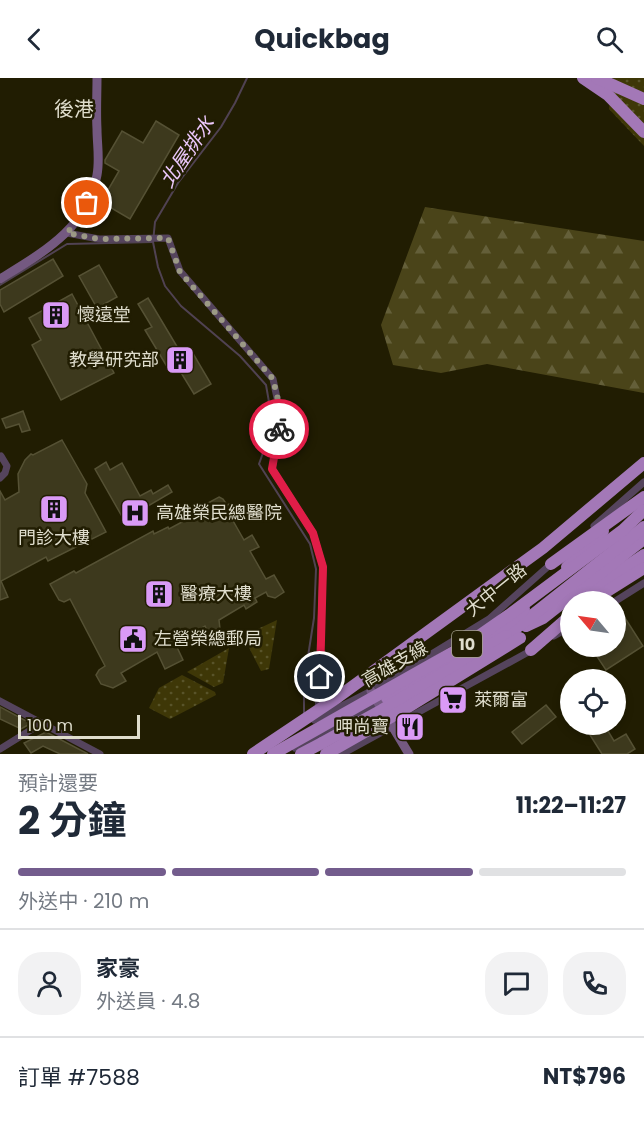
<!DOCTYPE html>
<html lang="zh-TW">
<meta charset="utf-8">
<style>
body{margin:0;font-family:Poppins,"Noto Sans TC",sans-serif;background:#f2f2f3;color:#1f2937;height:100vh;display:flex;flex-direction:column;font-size:22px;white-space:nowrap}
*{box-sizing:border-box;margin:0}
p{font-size:20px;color:#747a83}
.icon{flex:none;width:33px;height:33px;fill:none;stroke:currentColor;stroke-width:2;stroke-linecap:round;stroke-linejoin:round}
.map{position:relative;height:676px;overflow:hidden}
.sheet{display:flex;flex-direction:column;background:#fff;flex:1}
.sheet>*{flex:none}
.needle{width:39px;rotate:299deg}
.controls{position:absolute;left:560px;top:513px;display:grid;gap:12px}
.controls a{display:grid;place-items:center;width:66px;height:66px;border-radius:50%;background:#fff;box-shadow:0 3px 9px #0003;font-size:30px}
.scale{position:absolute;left:18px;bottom:15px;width:122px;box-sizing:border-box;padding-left:6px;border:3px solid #dfddcd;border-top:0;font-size:16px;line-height:21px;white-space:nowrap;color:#dfddcd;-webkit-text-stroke:4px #211d02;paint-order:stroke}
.pin{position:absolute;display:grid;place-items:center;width:51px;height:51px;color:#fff;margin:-26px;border:3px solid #fff;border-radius:50%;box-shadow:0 2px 6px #0007}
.courier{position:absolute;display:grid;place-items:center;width:60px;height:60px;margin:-30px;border:4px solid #e11d48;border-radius:50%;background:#fff;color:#222;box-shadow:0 2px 8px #0007}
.headline em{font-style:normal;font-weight:700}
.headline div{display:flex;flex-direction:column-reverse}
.headline{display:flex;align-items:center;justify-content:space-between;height:102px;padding:0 18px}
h1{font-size:39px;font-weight:700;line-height:45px}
.bar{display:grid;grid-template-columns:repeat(4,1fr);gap:9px 6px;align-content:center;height:72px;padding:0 18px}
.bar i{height:8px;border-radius:4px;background:#e0e1e3}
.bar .active{background:#735c8d}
.bar p{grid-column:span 4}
.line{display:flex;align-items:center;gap:15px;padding:0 18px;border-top:2px solid #e0e1e3}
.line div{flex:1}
.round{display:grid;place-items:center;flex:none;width:63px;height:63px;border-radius:24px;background:#f2f2f3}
header{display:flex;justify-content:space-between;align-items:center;height:78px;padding:0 18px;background:#fff;font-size:27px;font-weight:700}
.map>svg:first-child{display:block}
.green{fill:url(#green-dots)}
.forest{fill:url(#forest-firs)}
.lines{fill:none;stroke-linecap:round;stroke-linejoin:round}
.stream{stroke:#504252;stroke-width:2}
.building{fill:#3d391d;stroke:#555134;stroke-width:1.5}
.street{stroke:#55445d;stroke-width:7}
.secondary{stroke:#745981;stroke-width:9}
.highway{stroke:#a378b7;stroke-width:12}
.highway-bridge{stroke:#a378b7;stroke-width:12}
.done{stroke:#9c9a86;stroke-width:6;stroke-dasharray:0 10.8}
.route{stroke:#e11d48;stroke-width:8}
.labels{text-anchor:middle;stroke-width:5;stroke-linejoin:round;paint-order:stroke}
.shield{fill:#211d02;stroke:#a6a390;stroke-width:1.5}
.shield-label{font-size:16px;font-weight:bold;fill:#dfddcd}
.poi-label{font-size:18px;fill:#dfddcd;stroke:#211d02;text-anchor:start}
.street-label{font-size:18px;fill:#dfddcd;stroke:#211d02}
.neighbourhood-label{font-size:20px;fill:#dfddcd;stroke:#211d02}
.water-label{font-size:20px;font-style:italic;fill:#ebc7fb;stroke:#211d02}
</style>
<header><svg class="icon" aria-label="back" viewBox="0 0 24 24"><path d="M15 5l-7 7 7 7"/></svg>Quickbag<svg class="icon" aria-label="search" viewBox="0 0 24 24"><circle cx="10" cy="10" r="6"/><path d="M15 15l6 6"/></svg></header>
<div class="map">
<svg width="644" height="676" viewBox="0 0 644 676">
<defs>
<pattern id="green-dots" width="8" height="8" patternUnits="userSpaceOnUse" patternTransform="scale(1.5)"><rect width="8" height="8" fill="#3e3707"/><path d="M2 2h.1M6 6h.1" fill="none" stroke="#59542a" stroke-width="1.8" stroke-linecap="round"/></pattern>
<pattern id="forest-firs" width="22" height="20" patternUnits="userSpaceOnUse" patternTransform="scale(1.5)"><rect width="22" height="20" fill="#4a4419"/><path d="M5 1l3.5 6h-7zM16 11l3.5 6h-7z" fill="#645f39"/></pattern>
</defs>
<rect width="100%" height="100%" fill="#211d02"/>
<!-- green -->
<g class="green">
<polygon points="613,0 644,0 644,68 609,31"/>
<polygon points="277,542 269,591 261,593 245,562 249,555"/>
<polygon points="229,570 223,605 214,609 187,594"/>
<polygon points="182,597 215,614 216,617 170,641 149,630 159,610"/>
</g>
<!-- forest -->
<polygon class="forest" points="425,129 644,163 644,315 487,286 441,295 393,287 381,247"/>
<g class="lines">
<!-- stream -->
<g class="stream">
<polyline points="247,0 235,25 221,49 178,105 155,144 153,164 158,189 165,208 181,228 240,278 266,307 272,341 269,358 259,386 310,466 316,491 314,540 304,604 304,636"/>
<polyline points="0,207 67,166 153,164"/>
</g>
</g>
<!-- building -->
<g class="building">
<polygon points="156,43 179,57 130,141 101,124 119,93 105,85 105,82 122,53 143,65"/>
<polygon points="53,181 63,198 4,234 0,226 0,212"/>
<polygon points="99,187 117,219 97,230 79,198"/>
<polygon points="72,216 114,295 61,322 32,267 41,262 29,240"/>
<polygon points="148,220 182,277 191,272 211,306 194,316 177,288 169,292 145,252 152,249 138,226"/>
<polygon points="23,333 30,352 22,354 19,346 6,350 2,341"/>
<polygon points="62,362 87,406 85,415 106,454 48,483 46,479 1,503 8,519 0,522 0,413 5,422 19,414 18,396 25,382 31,376 33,377"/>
<polygon points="106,384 110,392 122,385 140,418 151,412 153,416 168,407 172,414 124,442 95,391"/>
<polygon points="219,419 223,421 227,427 232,425 239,437 232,441 244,462 252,457 259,469 250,473 266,501 274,497 284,514 275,520 268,518 266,514 255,520 257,524 246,531 244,527 219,542 220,551 209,556 205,548 175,565 183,582 165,591 157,574 121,595 126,603 113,610 101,606 96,597 99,592 105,588 70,521 64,524 59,522 50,506 74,493 76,495 153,453 154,456 168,449 169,451 182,444 182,439"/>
<polygon points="625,540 643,568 606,592 590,568 615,568 615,547"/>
<polygon points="546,627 556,639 522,666 512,654"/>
<polygon points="0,629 28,644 28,647 21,651 0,641"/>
<polygon points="605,648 614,663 626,656 635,671 627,676 602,676 590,657"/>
<polygon points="46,654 88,676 60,676 43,668 31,675 24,665"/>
</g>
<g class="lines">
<!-- street -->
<g class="street">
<polyline points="67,155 99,161 168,160 180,193 273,301 281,339 272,391 313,455 323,489 318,640"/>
<polyline points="0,400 5,395 7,388 1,378"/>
<polyline points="594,448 644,404"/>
<polyline points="614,524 644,505"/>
<polyline points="554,558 570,549"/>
<polyline points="0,623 100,676"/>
<polyline points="314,642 371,613 489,541 552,485"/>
<polyline points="295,670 382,623"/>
<polyline points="0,671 42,645"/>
<polyline points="342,676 532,572"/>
</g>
<!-- secondary -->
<g class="secondary">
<path d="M0,201C42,175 88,150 97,97C100,81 97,66 97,51C96,34 97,17 97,0"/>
<polyline points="371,613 409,676"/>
</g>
<!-- highway -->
<g class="highway">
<polyline points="583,0 608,17 644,54"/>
<polyline points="597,0 644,21"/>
<polyline points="567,489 603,453"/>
<polyline points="586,516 644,477"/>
<polyline points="590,524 644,490"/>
<polyline points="526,548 543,540 644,461"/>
<polyline points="506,558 644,449"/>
<polyline points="531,572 570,538"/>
<path d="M387,620C432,594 487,567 524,531"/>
<polyline points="301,676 322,665"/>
</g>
<!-- highway-bridge -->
<g class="highway-bridge">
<polyline points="551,486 644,419"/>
<polyline points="322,665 382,632 506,558"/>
<polyline points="253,676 338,619 543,470 644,385"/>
<polyline points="273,676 466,567 509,537 623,452 644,432"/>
<polyline points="326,676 405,631 520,560"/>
</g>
</g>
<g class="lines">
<!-- done -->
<polyline class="done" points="87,125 81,138 67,155 99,161 168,160 180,194 273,301 282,339 279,351"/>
<!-- route -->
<polyline class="route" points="279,351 272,391 313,455 323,489 320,599"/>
</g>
<!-- icons -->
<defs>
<g id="building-square" transform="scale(1.5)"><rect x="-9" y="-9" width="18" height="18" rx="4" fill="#da9af6" stroke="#211d02"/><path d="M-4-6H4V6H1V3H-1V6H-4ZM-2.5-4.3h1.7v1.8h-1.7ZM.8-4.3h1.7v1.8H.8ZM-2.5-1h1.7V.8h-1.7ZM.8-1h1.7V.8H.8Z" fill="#111"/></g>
<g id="hospital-square" transform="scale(1.5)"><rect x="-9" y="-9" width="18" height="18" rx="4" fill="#da9af6" stroke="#211d02"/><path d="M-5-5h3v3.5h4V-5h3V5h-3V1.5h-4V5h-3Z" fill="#111"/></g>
<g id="civic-square" transform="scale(1.5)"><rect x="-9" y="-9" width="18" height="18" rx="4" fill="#da9af6" stroke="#211d02"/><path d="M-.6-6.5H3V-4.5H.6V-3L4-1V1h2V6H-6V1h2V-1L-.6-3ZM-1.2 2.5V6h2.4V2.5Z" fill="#111"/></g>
<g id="supermarket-square" transform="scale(1.5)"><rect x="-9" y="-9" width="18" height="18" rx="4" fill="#da9af6" stroke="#211d02"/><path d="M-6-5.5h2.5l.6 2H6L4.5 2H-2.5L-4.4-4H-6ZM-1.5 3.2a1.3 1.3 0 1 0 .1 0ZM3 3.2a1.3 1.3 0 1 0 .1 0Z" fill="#111"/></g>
<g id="restaurant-square" transform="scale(1.5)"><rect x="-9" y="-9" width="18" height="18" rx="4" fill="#da9af6" stroke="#211d02"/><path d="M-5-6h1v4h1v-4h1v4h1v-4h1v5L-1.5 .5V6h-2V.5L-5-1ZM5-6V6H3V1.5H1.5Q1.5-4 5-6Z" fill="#111"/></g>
</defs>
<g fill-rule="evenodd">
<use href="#building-square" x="56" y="237"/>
<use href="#building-square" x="180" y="282"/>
<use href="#building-square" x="54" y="431"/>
<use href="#hospital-square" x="135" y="435"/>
<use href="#building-square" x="159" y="516"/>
<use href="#civic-square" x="133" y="561"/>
<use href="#supermarket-square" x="453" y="622"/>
<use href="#restaurant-square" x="410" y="649"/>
</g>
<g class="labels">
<!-- shield labels -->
<rect class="shield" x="452" y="553" width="30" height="26" rx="4.5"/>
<g class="shield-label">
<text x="467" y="572">10</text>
</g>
<!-- poi labels -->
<g class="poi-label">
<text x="77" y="243">懷遠堂</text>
<text x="159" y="288" text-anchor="end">教學研究部</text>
<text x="156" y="441">高雄榮民總醫院</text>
<text x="54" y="466" text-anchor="middle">門診大樓</text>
<text x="180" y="522">醫療大樓</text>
<text x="154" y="567">左營榮總郵局</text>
<text x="474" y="628">萊爾富</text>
<text x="389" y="655" text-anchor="end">呷尚寶</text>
</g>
<!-- street labels -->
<g class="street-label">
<text transform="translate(496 512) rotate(-39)" y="6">大中一路</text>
<text transform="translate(395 586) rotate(-30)" y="6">高雄支線</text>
</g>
<!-- neighbourhood labels -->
<g class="neighbourhood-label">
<text x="74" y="38">後港</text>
</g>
<!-- water labels -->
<g class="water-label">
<text transform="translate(187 74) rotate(-56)" y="7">北屋排水</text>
</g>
</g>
</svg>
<div class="controls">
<a><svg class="needle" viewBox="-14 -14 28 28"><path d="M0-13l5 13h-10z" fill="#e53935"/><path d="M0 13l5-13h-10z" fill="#747a83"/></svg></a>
<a><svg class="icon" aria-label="locate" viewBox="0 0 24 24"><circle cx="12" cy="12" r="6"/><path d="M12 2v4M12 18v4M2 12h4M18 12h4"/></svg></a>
</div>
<div class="scale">100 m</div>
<div class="pin" style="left:87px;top:125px;background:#ea580c"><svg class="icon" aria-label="bag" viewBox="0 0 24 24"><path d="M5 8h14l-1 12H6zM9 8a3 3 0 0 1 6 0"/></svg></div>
<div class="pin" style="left:320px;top:599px;background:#1f2937"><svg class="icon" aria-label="home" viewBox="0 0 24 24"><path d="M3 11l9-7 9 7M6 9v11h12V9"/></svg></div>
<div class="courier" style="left:279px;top:351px"><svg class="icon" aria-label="bike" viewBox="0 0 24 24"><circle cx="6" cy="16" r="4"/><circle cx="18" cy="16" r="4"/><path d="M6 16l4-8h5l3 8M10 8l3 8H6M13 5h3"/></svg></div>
</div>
<section class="sheet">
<div class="headline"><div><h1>2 分鐘</h1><p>預計還要</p></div><em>11:22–11:27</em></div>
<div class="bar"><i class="active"></i><i class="active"></i><i class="active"></i><i></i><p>外送中 · 210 m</p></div>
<div class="line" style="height:108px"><a class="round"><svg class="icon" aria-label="person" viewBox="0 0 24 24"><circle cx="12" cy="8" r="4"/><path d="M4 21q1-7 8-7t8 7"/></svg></a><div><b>家豪</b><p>外送員 · 4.8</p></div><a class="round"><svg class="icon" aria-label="chat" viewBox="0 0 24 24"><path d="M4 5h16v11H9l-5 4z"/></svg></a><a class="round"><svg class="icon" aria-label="phone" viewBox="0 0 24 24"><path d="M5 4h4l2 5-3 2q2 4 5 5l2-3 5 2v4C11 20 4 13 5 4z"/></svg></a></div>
<div class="line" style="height:78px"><div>訂單 #7588</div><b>NT$796</b></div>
</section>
